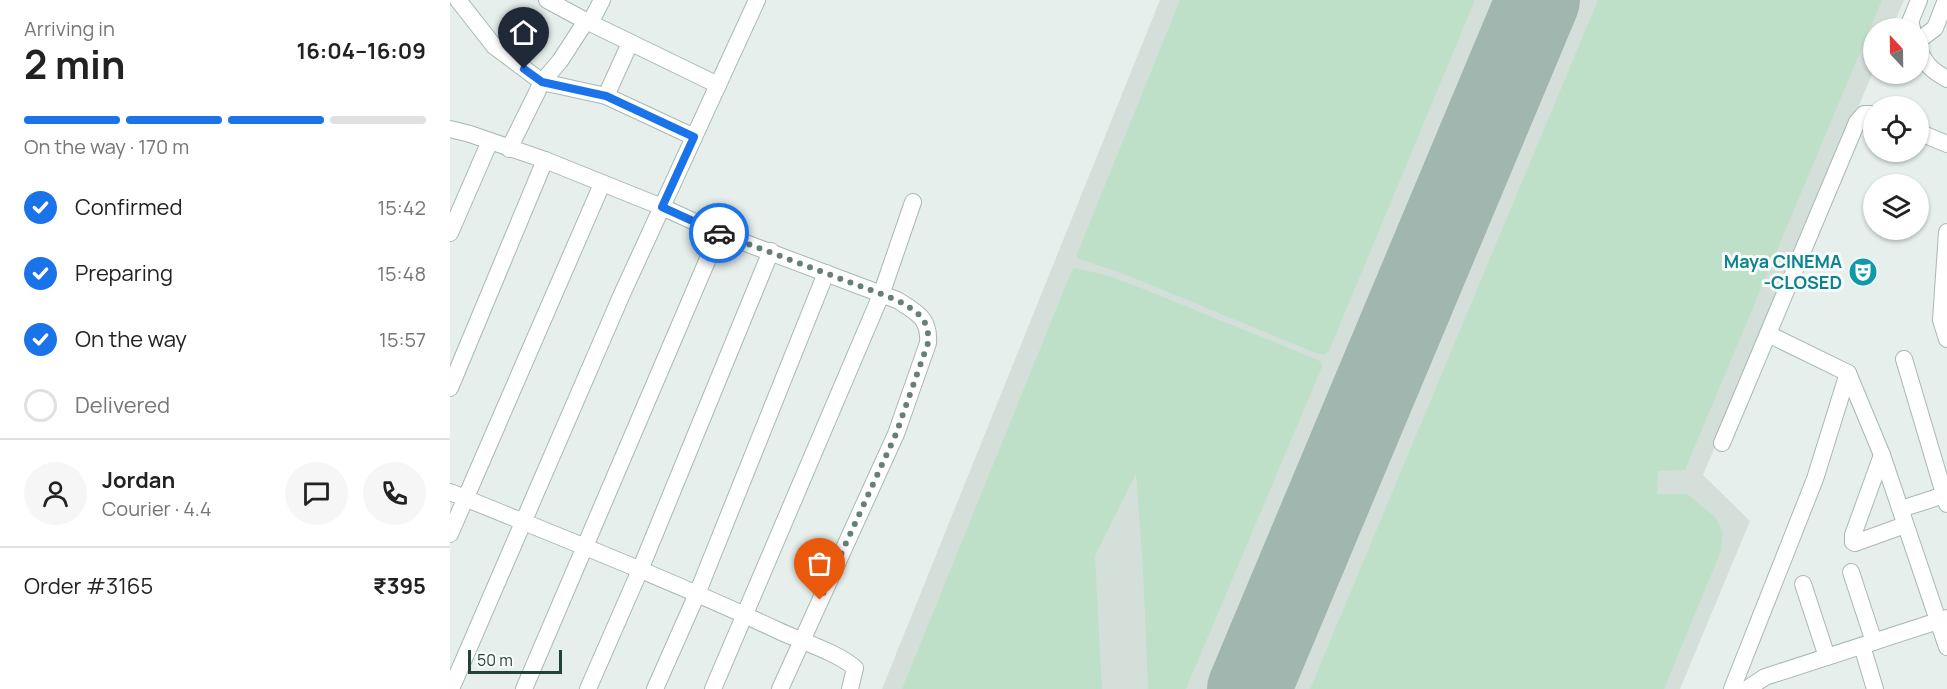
<!DOCTYPE html>
<meta charset="utf-8">
<style>
body{margin:0;font-family:Manrope,sans-serif;background:#f6f6f6;color:#222;height:100vh;display:flex;flex-direction:column;font-size:22px;white-space:nowrap}
*{box-sizing:border-box;margin:0}
p{font-size:20px;color:#767676}
.icon{flex:none;width:33px;height:33px;fill:none;stroke:currentColor;stroke-width:2;stroke-linecap:round;stroke-linejoin:round}
.map{position:relative;flex:1;overflow:hidden}
.side{display:flex;flex-direction:column;background:#fff;width:450px}
.side>*{flex:none}
.needle{width:39px;rotate:338deg}
.fabs{position:absolute;left:1413px;top:18px;display:grid;gap:12px}
.fabs a{display:grid;place-items:center;width:66px;height:66px;border-radius:50%;background:#fff;box-shadow:0 2px 4px #0004;font-size:30px}
.scale{position:absolute;left:18px;bottom:15px;width:94px;box-sizing:border-box;padding-left:6px;border:3px solid #24423a;border-top:0;font-size:16px;line-height:21px;white-space:nowrap;color:#24423a;-webkit-text-stroke:4px #f7fbf9;paint-order:stroke}
.pin{position:absolute;display:grid;place-items:center;width:51px;height:51px;color:#fff;margin:-62px -26px;border-radius:50% 50% 50% 0;rotate:-45deg;box-shadow:0 0 6px #0007}
.pin .icon{rotate:45deg}
.courier{position:absolute;display:grid;place-items:center;width:60px;height:60px;margin:-30px;border:4px solid #1a73e8;border-radius:50%;background:#fff;color:#222;box-shadow:0 2px 8px #0007}
.overview em{font-style:normal;font-weight:700}
.overview div{display:flex;flex-direction:column-reverse}
.overview{display:flex;align-items:center;justify-content:space-between;height:102px;padding:0 24px}
h1{font-size:39px;font-weight:700;line-height:45px}
.bar{display:grid;grid-template-columns:repeat(4,1fr);gap:9px 6px;align-content:center;height:72px;padding:0 24px}
.bar i{height:8px;border-radius:4px;background:#e0e0e0}
.bar .current{background:#1a73e8}
.bar p{grid-column:span 4}
.line{display:flex;align-items:center;gap:15px;padding:0 24px;border-top:2px solid #e0e0e0}
.line div{flex:1}
.round{display:grid;place-items:center;flex:none;width:63px;height:63px;border-radius:32px;background:#f6f6f6}
ol{padding:0 24px;list-style:none}
li{display:flex;align-items:center;gap:18px;height:66px}
li p{margin-inline-start:auto}
li .icon{padding:6px;border-radius:50%;background:#1a73e8;color:#fff;stroke-width:4}
li:last-child{color:#767676}
li i{width:33px;height:33px;border:3px solid #e0e0e0;border-radius:50%}
main{display:flex;flex:1;min-height:0}
.map>svg:first-child{display:block}
.built{fill:#d4dfda}
.green{fill:#bfe0c8}
.lines{fill:none;stroke-linecap:round;stroke-linejoin:round}
.runway{stroke:#a2b6b0;stroke-width:84}
.minor-casing{stroke:#a8b8b2;stroke-width:18}
.minor{stroke:#fff;stroke-width:16}
.done{stroke:#687f78;stroke-width:6;stroke-dasharray:0 10.8}
.route{stroke:#1a73e8;stroke-width:8}
.labels{text-anchor:middle;stroke-width:6;stroke-linejoin:round;paint-order:stroke}
.culture-label{font-size:18px;font-weight:bold;fill:#0d838f;stroke:#f7fbf9;text-anchor:end}
</style>
<main>
<section class="side">
<div class="overview"><div><h1>2 min</h1><p>Arriving in</p></div><em>16:04–16:09</em></div>
<div class="bar"><i class="current"></i><i class="current"></i><i class="current"></i><i></i><p>On the way · 170 m</p></div>
<ol>
<li><svg class="icon" aria-label="check" viewBox="0 0 24 24"><path d="M5 12l5 5 9-10"/></svg>Confirmed<p>15:42</p></li>
<li><svg class="icon" aria-label="check" viewBox="0 0 24 24"><path d="M5 12l5 5 9-10"/></svg>Preparing<p>15:48</p></li>
<li><svg class="icon" aria-label="check" viewBox="0 0 24 24"><path d="M5 12l5 5 9-10"/></svg>On the way<p>15:57</p></li>
<li><i></i>Delivered</li>
</ol>
<div class="line" style="height:108px"><a class="round"><svg class="icon" aria-label="person" viewBox="0 0 24 24"><circle cx="12" cy="8" r="4"/><path d="M4 21q1-7 8-7t8 7"/></svg></a><div><b>Jordan</b><p>Courier · 4.4</p></div><a class="round"><svg class="icon" aria-label="chat" viewBox="0 0 24 24"><path d="M4 5h16v11H9l-5 4z"/></svg></a><a class="round"><svg class="icon" aria-label="phone" viewBox="0 0 24 24"><path d="M5 4h4l2 5-3 2q2 4 5 5l2-3 5 2v4C11 20 4 13 5 4z"/></svg></a></div>
<div class="line" style="height:78px"><div>Order #3165</div><b>₹395</b></div>
</section>
<div class="map">
<svg width="1497" height="689" viewBox="0 0 1497 689">
<rect width="100%" height="100%" fill="#e6efeb"/>
<!-- built -->
<polygon class="built" points="710,0 1454,0 1442,28 1424,28 1423,72 1253,475 1300,521 1230,689 432,689"/>
<!-- green -->
<g class="green">
<polygon points="730,0 1025,0 879,351 875,354 868,354 679,276 627,258 627,254"/>
<polygon points="1148,0 1432,0 1235,470 1208,471 1207,494 1237,494 1265,517 1273,533 1271,551 1214,689 860,689"/>
<polygon points="624,268 656,275 686,286 866,359 871,362 872,367 736,689 698,689 693,569 686,474 645,556 652,689 452,689 620,275"/>
</g>
<g class="lines">
<!-- runway -->
<polyline class="runway" points="799,689 1088,0"/>
<!-- minor casing -->
<g class="minor-casing">
<g id="minor">
<polyline points="8,0 44,46 92,82 156,96 244,137"/>
<polyline points="97,0 134,20 268,85"/>
<polyline points="140,23 152,0"/>
<polyline points="1462,28 1460,22 1469,0"/>
<polyline points="1468,41 1485,28 1496,0"/>
<path d="M1468,48C1476,65 1481,70 1497,79"/>
<polyline points="156,96 180,43"/>
<path d="M0,129L20,134L95,160L212,207L269,233L447,300C466,312 480,318 478,343L446,434L330,689"/>
<polyline points="1468,132 1497,144"/>
<polyline points="59,149 92,82 110,61 136,21"/>
<polyline points="1497,232 1491,320 1497,339"/>
<polyline points="0,233 40,141"/>
<polyline points="1318,334 1398,373 1432,455 1497,647"/>
<polyline points="1454,359 1497,504"/>
<polyline points="0,388 95,160"/>
<polyline points="1272,443 1407,122 1414,114 1424,114"/>
<polyline points="1432,455 1403,535 1403,542 1405,543 1455,525"/>
<path d="M0,492C110,537 220,580 327,630C350,641 387,652 405,668L400,689"/>
<polyline points="1451,509 1497,494"/>
<polyline points="0,534 152,184"/>
<polyline points="1401,572 1424,642"/>
<polyline points="1353,584 1377,657"/>
<polyline points="1412,646 1425,689"/>
<polyline points="1,689 172,294 307,0"/>
<polyline points="74,689 269,233"/>
<polyline points="138,689 190,570 321,251"/>
<polyline points="205,689 247,594 376,273"/>
<polyline points="263,689 431,295 463,202"/>
<polyline points="1282,689 1365,479 1398,373"/>
<polyline points="1297,689 1315,677 1497,618"/>
</g>
</g>
<!-- minor -->
<use href="#minor" class="minor"/>
</g>
<g class="lines">
<!-- done -->
<path class="done" d="M269,233L447,300C466,311 480,318 478,343L446,434L370,600"/>
<!-- route -->
<polyline class="route" points="74,69 92,82 156,96 244,137 212,207 269,233"/>
</g>
<!-- icons -->
<defs>
<g id="theatre-disc" transform="scale(1.5)"><circle r="9.5" fill="#0f9aa8" stroke="#f7fbf9"/><path d="M-5-5.5Q0-4 5-5.5V0Q5 5 0 6Q-5 5-5 0ZM-3.3-2.5H-1v1.5H-3.3ZM1-2.5H3.3v1.5H1ZM-2.8 1Q0 5.5 2.8 1Z" fill="#fff"/></g>
</defs>
<g fill-rule="evenodd">
<use href="#theatre-disc" x="1413" y="272"/>
</g>
<g class="labels">
<!-- culture labels -->
<g class="culture-label">
<text x="1392" y="268">Maya CINEMA<tspan x="1392" dy="21">-CLOSED</tspan></text>
</g>
</g>
</svg>
<div class="fabs">
<a><svg class="needle" viewBox="-14 -14 28 28"><path d="M0-13l5 13h-10z" fill="#e53935"/><path d="M0 13l5-13h-10z" fill="#767676"/></svg></a>
<a><svg class="icon" aria-label="locate" viewBox="0 0 24 24"><circle cx="12" cy="12" r="6"/><path d="M12 2v4M12 18v4M2 12h4M18 12h4"/></svg></a>
<a><svg class="icon" aria-label="layers" viewBox="0 0 24 24"><path d="M12 4l9 5-9 5-9-5zM3 14l9 5 9-5"/></svg></a>
</div>
<div class="scale">50 m</div>
<div class="pin" style="left:370px;top:600px;background:#ea580c"><svg class="icon" aria-label="bag" viewBox="0 0 24 24"><path d="M5 8h14l-1 12H6zM9 8a3 3 0 0 1 6 0"/></svg></div>
<div class="pin" style="left:74px;top:69px;background:#1f2937"><svg class="icon" aria-label="home" viewBox="0 0 24 24"><path d="M3 11l9-7 9 7M6 9v11h12V9"/></svg></div>
<div class="courier" style="left:269px;top:233px"><svg class="icon" aria-label="car" viewBox="0 0 24 24"><path d="M5 17H2v-5l4-1 3-4h7l3 4 3 1v5h-3M9 17h6M6 11h13"/><circle cx="7" cy="17" r="2"/><circle cx="17" cy="17" r="2"/></svg></div>
</div>
</main>
